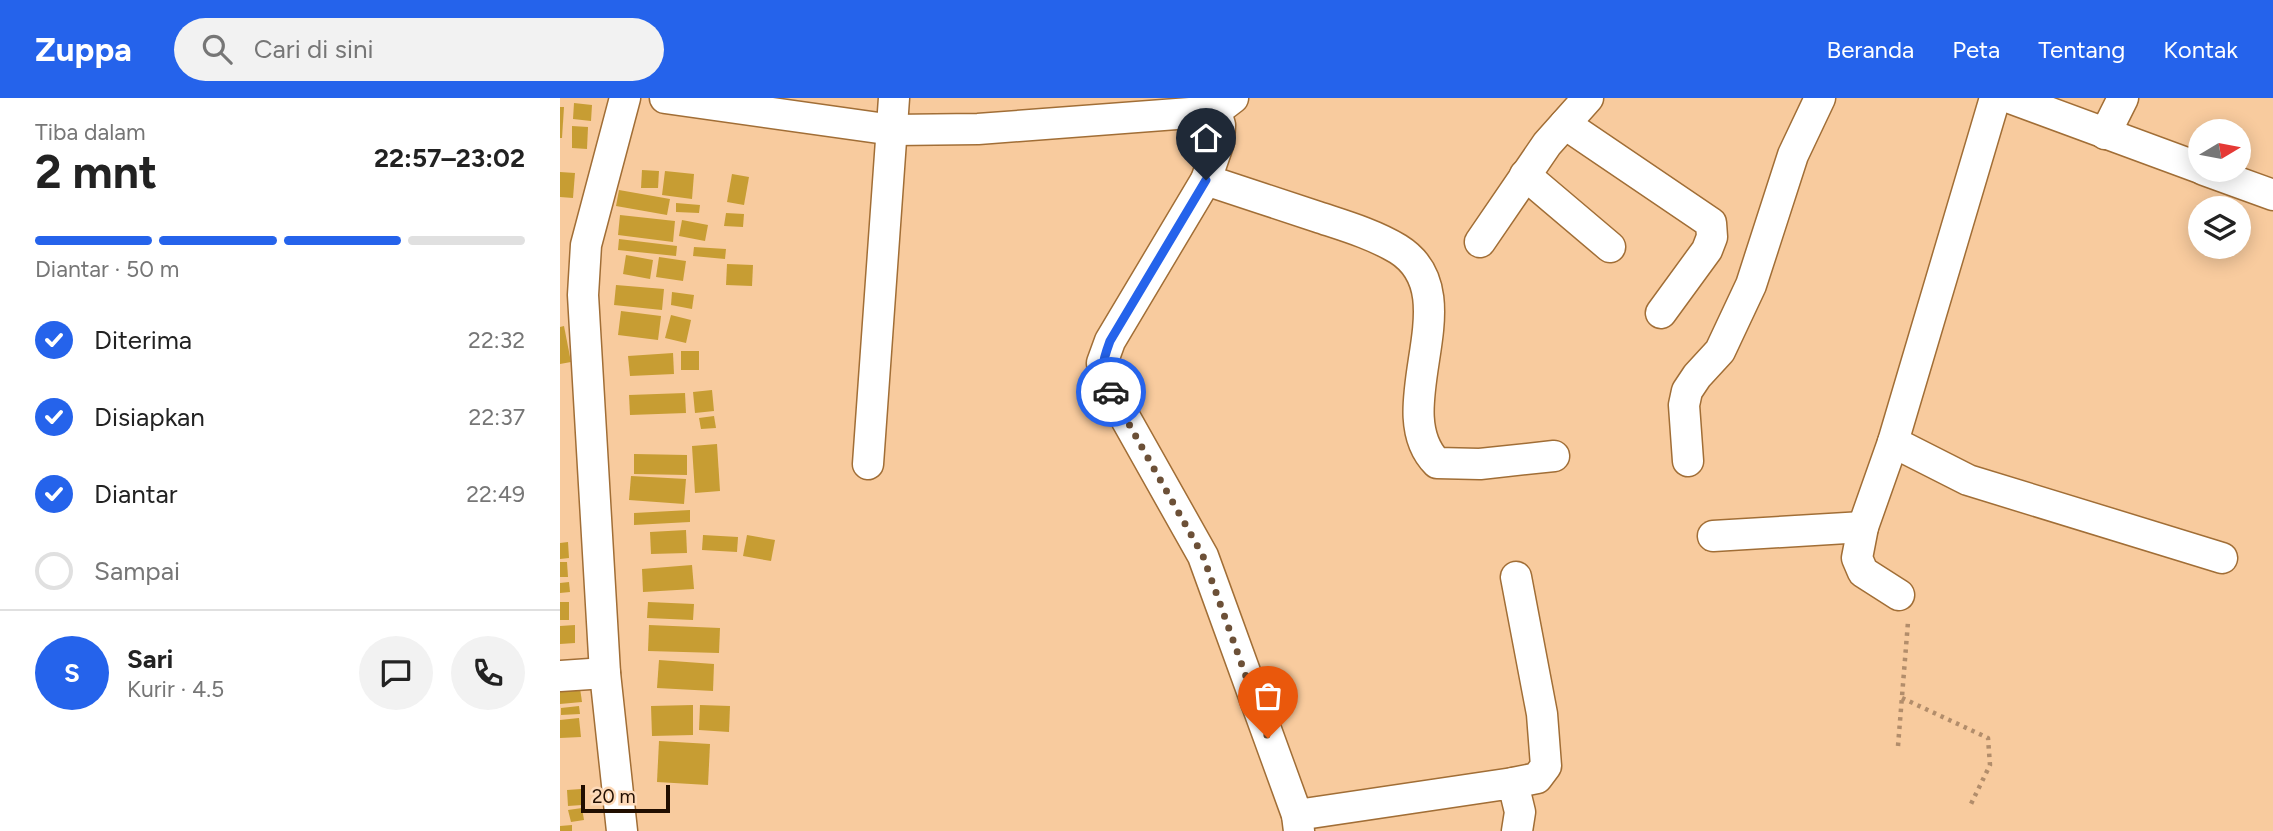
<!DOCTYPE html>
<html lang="id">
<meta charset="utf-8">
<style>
body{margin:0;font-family:Figtree,sans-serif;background:#f2f2f2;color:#222;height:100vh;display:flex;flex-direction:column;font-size:26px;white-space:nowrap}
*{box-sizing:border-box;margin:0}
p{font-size:23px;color:#767676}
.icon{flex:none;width:38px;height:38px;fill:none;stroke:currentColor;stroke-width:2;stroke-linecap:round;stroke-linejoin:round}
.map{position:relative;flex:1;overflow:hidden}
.panel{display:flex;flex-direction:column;background:#fff;width:560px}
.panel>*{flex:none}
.needle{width:46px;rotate:80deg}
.tools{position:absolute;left:1628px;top:21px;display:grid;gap:14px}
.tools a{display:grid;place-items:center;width:63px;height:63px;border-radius:50%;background:#fff;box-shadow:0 4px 18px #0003;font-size:35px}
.scale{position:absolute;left:21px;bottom:18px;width:89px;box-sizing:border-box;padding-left:7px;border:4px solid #210e00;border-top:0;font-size:19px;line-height:24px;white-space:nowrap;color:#210e00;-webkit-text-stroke:5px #fddab9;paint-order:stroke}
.pin{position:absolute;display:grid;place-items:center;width:60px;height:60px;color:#fff;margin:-72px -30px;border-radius:50% 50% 50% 0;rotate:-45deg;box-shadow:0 0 7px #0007}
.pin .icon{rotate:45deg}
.courier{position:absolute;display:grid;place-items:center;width:70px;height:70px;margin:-35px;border:5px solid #2563eb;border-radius:50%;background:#fff;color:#222;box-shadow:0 2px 9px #0007}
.headline em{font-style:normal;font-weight:700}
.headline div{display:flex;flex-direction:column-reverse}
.headline{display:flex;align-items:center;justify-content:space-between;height:119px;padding:0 35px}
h1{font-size:46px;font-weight:700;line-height:52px}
.bar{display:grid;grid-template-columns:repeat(4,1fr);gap:10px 7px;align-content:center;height:84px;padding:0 35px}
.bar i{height:9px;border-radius:5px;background:#e0e0e0}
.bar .selected{background:#2563eb}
.bar p{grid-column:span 4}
.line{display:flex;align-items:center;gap:18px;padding:0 35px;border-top:2px solid #e0e0e0}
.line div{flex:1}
.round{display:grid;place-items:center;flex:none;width:74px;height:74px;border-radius:37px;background:#f2f2f2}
ol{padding:0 35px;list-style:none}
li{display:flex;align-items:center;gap:21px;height:77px}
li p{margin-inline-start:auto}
li .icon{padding:7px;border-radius:50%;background:#2563eb;color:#fff;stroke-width:4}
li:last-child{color:#767676}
li i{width:38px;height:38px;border:4px solid #e0e0e0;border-radius:50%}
header{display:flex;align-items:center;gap:42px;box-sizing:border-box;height:98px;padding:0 35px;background:#2563eb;color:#fff}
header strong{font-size:33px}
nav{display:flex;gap:38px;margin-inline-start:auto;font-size:24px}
.search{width:490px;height:63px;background:#f2f2f2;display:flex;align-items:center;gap:18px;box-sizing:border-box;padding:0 24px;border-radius:38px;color:#767676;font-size:26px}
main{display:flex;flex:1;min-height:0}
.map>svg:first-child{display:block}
.building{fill:#c79d33}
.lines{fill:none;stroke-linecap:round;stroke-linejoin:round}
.minor-casing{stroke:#a16e36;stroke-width:33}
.path{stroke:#b28d6b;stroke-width:4.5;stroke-dasharray:3.5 5;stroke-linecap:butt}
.minor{stroke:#fff;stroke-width:30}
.done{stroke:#6c5037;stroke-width:7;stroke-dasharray:0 12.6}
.route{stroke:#2563eb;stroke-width:9}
</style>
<header>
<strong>Zuppa</strong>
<div class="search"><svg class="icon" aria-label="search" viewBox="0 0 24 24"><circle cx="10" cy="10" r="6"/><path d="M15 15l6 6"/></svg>Cari di sini</div>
<nav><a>Beranda</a><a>Peta</a><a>Tentang</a><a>Kontak</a></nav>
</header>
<main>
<section class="panel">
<div class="headline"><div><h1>2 mnt</h1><p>Tiba dalam</p></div><em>22:57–23:02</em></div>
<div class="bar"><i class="selected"></i><i class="selected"></i><i class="selected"></i><i></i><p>Diantar · 50 m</p></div>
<ol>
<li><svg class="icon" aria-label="check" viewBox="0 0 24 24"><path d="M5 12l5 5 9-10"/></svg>Diterima<p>22:32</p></li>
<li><svg class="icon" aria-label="check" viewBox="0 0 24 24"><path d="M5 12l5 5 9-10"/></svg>Disiapkan<p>22:37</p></li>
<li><svg class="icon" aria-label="check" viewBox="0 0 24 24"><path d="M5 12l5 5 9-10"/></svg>Diantar<p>22:49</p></li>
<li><i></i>Sampai</li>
</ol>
<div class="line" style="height:126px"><b class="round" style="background:#2563eb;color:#fff">S</b><div><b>Sari</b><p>Kurir · 4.5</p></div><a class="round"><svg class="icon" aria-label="chat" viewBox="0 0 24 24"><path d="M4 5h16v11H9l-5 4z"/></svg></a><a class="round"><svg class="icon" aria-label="phone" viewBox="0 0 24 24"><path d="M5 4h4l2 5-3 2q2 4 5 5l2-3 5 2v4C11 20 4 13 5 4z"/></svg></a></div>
</section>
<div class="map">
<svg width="1713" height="733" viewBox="0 0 1713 733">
<rect width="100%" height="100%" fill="#f8cb9e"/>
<!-- building -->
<g class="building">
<polygon points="14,5 32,7 31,23 13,21"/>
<polygon points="0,9 4,9 2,40 0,40"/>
<polygon points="12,28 28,29 27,51 12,50"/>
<polygon points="82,72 99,73 98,90 81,90"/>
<polygon points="105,73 134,76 132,101 102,97"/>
<polygon points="0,74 15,75 13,100 0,99"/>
<polygon points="172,76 189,79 184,107 167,104"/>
<polygon points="59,92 110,101 107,117 56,108"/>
<polygon points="116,105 140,107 139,115 116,114"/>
<polygon points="166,115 184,116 183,129 164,128"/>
<polygon points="60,117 115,123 113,144 58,137"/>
<polygon points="122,122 148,127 145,143 119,138"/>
<polygon points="59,141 117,148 116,158 58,152"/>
<polygon points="134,149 166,151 165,161 133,158"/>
<polygon points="66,157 93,162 90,181 63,176"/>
<polygon points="99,159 126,163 123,183 96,179"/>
<polygon points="167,166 193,167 192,188 166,187"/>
<polygon points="56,187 104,191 102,212 54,207"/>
<polygon points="112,194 134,197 132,211 111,207"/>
<polygon points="61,213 101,218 98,242 58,237"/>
<polygon points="111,217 131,222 126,245 105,240"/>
<polygon points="4,228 11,264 0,266 0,229"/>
<rect x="121" y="253" width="18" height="19"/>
<polygon points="113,255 114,276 70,278 68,258"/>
<polygon points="152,292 154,313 135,315 133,294"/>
<polygon points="125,295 126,315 70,317 69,297"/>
<polygon points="154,318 156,330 141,331 139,320"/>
<polygon points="157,346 160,393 135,395 132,348"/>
<polygon points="74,356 127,357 127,377 74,376"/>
<polygon points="71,378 126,381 124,406 69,402"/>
<polygon points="130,412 130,424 74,427 74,415"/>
<polygon points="126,432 127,455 91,456 90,434"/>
<polygon points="143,437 178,439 177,454 142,452"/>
<polygon points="187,437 215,442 211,463 183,458"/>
<polygon points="8,444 9,460 0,461 0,445"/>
<polygon points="0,464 7,464 8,479 0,479"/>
<polygon points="132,467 134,491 83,494 82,471"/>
<polygon points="9,484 10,494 0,495 0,485"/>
<rect x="0" y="504" width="9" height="18"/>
<polygon points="88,504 134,506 133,522 87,520"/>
<polygon points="15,527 15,545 0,546 0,528"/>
<polygon points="89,527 160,530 159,555 88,553"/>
<polygon points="99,562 154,566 153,593 97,590"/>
<polygon points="20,590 22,604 0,606 0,592"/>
<polygon points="133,607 133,637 92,638 91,608"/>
<polygon points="140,607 170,608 169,634 139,632"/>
<polygon points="19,608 20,616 1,617 1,610"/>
<polygon points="19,620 21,639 0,640 0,622"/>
<polygon points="99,643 150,646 148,687 97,684"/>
<polygon points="21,691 22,707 8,708 7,692"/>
<polygon points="22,710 24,722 11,724 8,712"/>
<polygon points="12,727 12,733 0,733 0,728"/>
</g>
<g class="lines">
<!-- minor casing -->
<g class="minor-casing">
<g id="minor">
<polyline points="105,0 333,32 418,31 656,13"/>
<polyline points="673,0 656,13 660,27 659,44 646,82 550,243 542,265 544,282 643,458 737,717 739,733"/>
<polyline points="1450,0 1640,70"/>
<polyline points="1005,26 1151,125 1152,139 1147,152 1101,215"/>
<polyline points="1545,36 1563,0"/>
<polyline points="1644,72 1713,97"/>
<polyline points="965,77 1050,149"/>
<path d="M646,82C683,94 721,107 758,119C785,128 813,136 838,151C912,197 823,311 877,365L920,366L994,358"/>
<polyline points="920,144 987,46 1028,0"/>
<polyline points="1333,344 1408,382 1662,460"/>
<polyline points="1128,363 1124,307 1127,293 1137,278 1160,253 1191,187 1233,57 1260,0"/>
<polyline points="308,366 334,0"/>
<polyline points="1153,438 1303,429"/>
<polyline points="1339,497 1303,474 1297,460 1303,429 1333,344 1435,0"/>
<polyline points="0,578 45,575"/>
<polyline points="953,685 977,680 986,668 982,616 956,479"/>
<polyline points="737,717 953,685 960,714 957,733"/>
<polyline points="62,733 45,575 23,197 26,147 65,0"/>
</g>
</g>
<!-- path -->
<g class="path">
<polyline points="1342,600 1428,640 1430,667 1410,708"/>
<polyline points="1338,648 1348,524"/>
</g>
<!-- minor -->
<use href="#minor" class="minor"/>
</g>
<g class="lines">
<!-- done -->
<polyline class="done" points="551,294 643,458 708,640"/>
<!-- route -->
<path class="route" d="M551,294C539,273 542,265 550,243L646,82"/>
</g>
</svg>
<div class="tools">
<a><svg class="needle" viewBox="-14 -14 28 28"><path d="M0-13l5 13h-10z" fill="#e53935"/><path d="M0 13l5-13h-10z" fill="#767676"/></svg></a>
<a><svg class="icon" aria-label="layers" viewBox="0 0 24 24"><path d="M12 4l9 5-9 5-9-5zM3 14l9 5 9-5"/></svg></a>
</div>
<div class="scale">20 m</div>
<div class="pin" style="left:708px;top:640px;background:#ea580c"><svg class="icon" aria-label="bag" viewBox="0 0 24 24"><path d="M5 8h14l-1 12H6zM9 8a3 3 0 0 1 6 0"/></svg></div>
<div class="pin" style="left:646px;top:82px;background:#1f2937"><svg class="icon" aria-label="home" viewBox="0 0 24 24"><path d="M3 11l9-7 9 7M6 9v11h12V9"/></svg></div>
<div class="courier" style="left:551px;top:294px"><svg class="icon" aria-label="car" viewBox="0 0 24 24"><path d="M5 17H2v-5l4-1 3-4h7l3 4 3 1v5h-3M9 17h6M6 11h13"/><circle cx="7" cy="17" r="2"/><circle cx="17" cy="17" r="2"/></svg></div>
</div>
</main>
